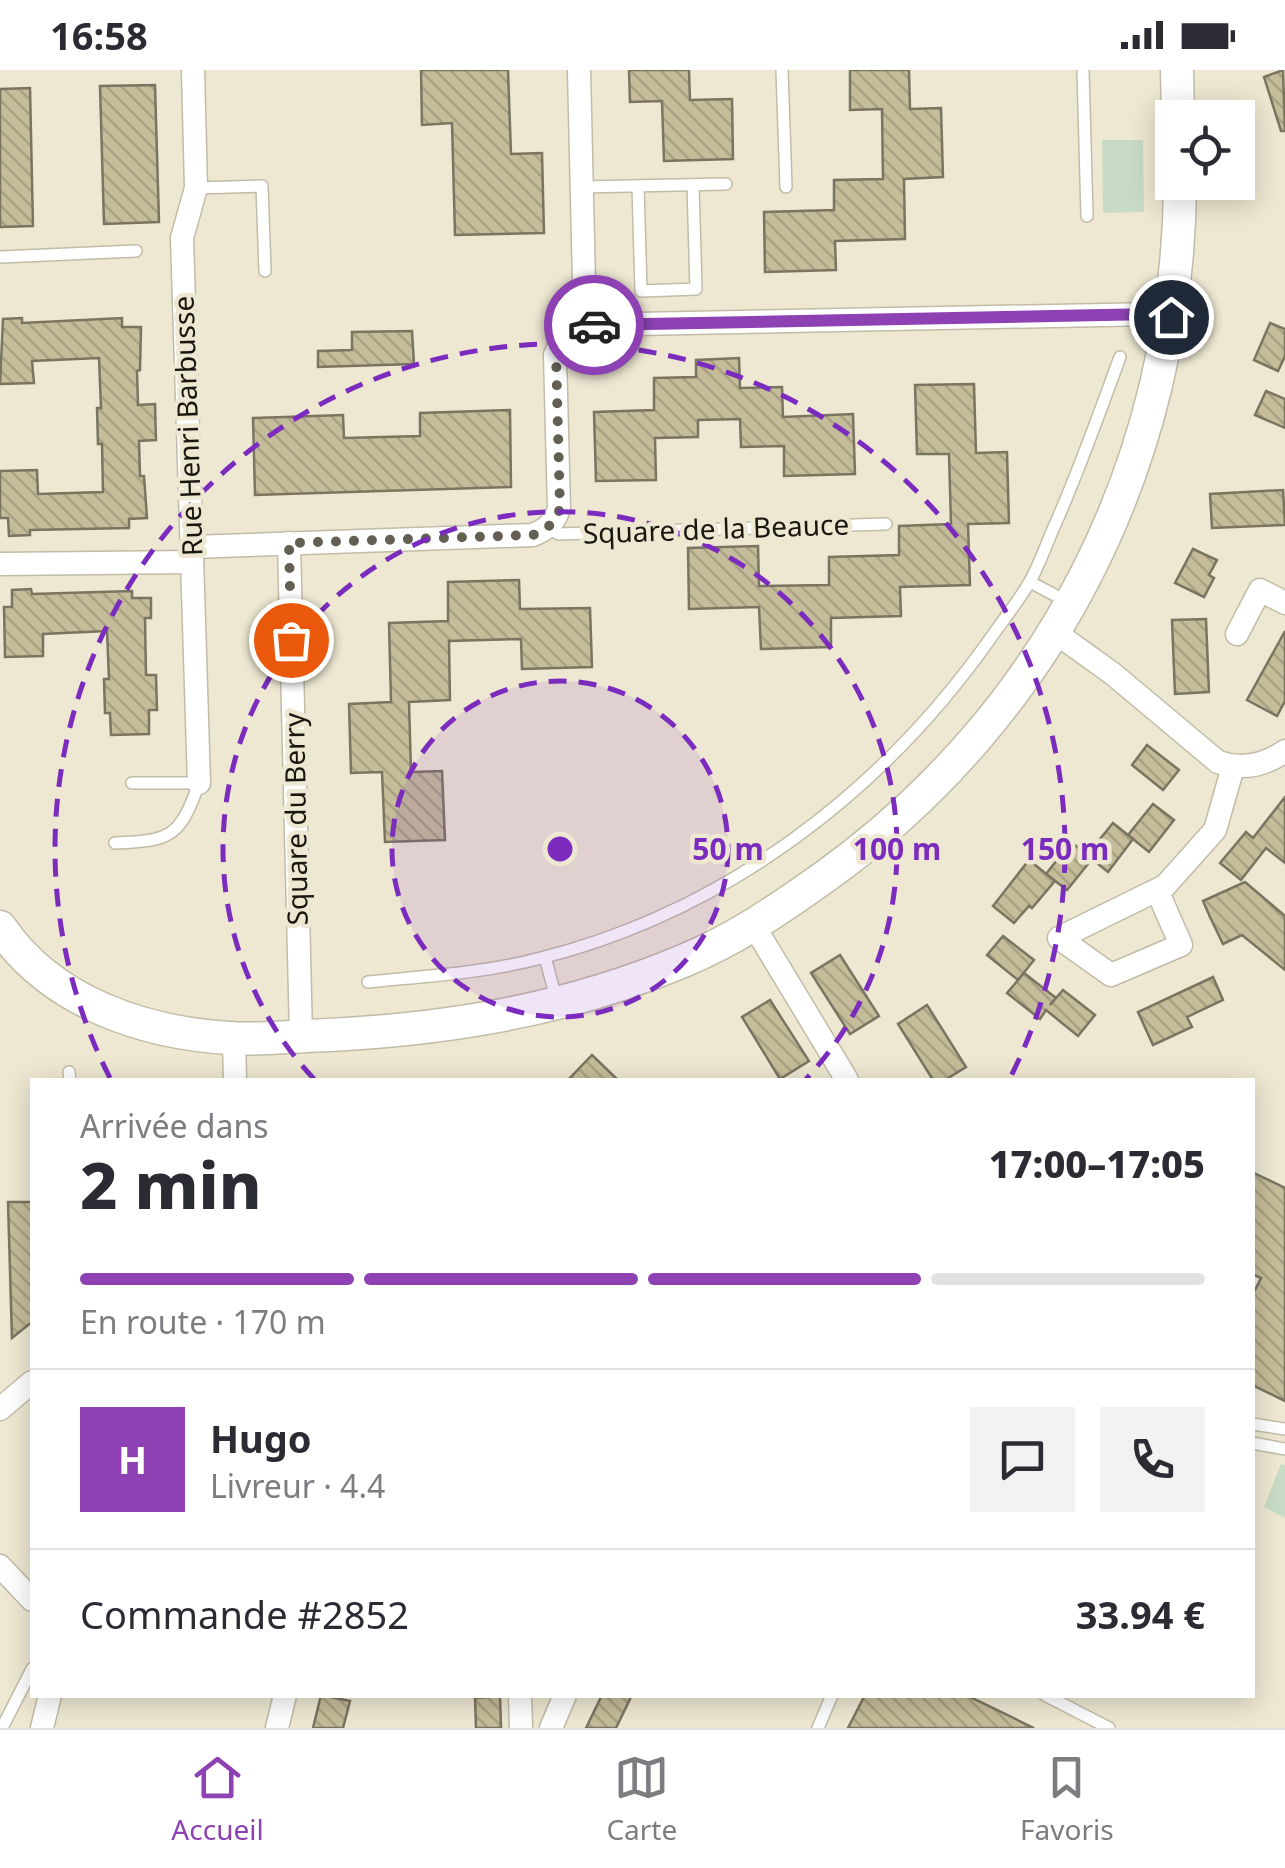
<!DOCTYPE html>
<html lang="fr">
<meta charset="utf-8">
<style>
body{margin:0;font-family:"Noto Sans",sans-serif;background:#f2f2f3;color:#2b2b33;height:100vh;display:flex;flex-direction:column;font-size:38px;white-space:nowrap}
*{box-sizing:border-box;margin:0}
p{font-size:32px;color:#7c7c81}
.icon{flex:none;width:55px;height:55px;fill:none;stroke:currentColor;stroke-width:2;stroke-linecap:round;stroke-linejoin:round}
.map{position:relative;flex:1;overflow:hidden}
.side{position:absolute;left:30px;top:1008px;width:1225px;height:620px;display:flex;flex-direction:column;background:#fff;border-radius:0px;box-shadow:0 5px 25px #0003}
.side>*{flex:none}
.tools{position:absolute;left:1155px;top:30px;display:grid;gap:20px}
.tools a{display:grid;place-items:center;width:100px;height:100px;border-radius:0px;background:#fff;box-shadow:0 5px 25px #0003;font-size:50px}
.pin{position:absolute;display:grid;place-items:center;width:85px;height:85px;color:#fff;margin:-42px;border:5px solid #fff;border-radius:50%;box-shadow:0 2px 10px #0007}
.courier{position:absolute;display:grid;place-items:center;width:100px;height:100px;margin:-50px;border:8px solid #8e41b3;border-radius:50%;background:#fff;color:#222;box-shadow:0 2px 12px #0007}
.overview em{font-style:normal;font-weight:800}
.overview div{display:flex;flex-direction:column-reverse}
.overview{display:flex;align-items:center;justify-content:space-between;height:170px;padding:0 50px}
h1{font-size:65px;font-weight:800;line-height:75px}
.bar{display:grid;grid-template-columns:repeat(4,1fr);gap:15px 10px;align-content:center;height:120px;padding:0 50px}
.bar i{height:12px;border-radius:8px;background:#e1e1e2}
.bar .selected{background:#8e41b3}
.bar p{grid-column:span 4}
.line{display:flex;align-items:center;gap:25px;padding:0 50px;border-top:2px solid #e1e1e2}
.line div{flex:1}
.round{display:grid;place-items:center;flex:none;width:105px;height:105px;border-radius:0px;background:#f2f2f3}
.status{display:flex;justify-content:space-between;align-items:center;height:70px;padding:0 50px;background:#fff;direction:ltr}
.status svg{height:28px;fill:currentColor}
.tab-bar{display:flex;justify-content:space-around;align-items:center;height:140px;border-top:2px solid #e1e1e2;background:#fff;font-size:28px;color:#7c7c81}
.tab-bar a{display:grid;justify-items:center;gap:5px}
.tab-bar .selected{color:#8e41b3}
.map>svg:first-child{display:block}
.grass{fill:#c8dbc4}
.building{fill:url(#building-back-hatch);stroke:#7a7561;stroke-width:2.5}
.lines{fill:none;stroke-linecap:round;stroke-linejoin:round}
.lane-casing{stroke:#c1bca7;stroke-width:14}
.street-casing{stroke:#c1bca7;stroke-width:25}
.secondary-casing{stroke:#c1bca7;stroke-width:35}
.lane{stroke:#fff;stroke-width:11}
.street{stroke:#fff;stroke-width:22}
.secondary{stroke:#fff;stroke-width:32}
.done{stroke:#636053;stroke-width:10;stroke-dasharray:0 18}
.route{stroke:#8e41b3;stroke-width:12}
.ring{fill:none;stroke:#7b2cbf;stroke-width:5;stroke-dasharray:18 12}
.labels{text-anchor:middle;stroke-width:9;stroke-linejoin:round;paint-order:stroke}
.street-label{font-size:28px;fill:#18160f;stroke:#eee8d2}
.centre{fill:#7b2cbf;stroke:#eee8d2;stroke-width:5}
.ring-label{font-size:30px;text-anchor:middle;font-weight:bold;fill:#7b2cbf;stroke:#eee8d2;stroke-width:9;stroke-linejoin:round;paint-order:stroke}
</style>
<div class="status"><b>16:58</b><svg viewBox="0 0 49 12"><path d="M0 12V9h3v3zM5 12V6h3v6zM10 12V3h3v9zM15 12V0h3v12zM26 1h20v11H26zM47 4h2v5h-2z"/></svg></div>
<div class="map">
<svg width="1285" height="1658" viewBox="0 0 1285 1658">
<defs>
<pattern id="building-back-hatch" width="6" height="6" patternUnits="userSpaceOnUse" patternTransform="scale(2.5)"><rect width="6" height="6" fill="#c5bc99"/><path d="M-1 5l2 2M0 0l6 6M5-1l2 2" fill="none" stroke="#a8a183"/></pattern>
</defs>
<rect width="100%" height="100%" fill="#eee8d2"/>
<!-- grass -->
<g class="grass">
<polygon points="1102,70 1143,70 1144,142 1103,143"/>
<polygon points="1281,1394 1285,1395 1285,1448 1264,1437"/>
</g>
<!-- building -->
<g class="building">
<polygon points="421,0 508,0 511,84 542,83 544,163 455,165 452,53 422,55"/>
<polygon points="629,0 689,0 690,30 732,29 733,89 664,91 662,31 630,32"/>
<polygon points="850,0 909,0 910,39 941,38 943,107 904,109 905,169 835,171 836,200 765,202 764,142 834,140 834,110 883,109 882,39 850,40"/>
<polygon points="1283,0 1285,61 1281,61 1264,7"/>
<polygon points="155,15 159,152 104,154 100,16"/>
<polygon points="30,18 33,156 0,157 0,19"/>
<polygon points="22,248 22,253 122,248 122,257 141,257 140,300 137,301 138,335 155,334 156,370 139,371 140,406 144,406 147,448 129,449 129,458 30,460 30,465 9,466 8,448 0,448 0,401 37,400 38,424 103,422 102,374 98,374 97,338 101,338 99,288 32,291 34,313 0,314 3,249"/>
<polygon points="1270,253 1285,259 1285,286 1278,301 1254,290"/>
<polygon points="412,261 414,294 318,297 318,281 352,280 352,262"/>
<polygon points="739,288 740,318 782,317 783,347 853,344 855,404 784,406 784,376 741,377 740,349 698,350 698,367 655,368 656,410 596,411 594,342 654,340 654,308 696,307 696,290"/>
<polygon points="974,314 976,383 1007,382 1009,453 968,454 970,515 900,517 901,546 831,548 831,577 761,579 759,537 689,539 688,478 758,476 759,516 829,515 829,487 899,485 899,456 951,454 949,384 917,384 915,315"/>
<polygon points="1266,321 1285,329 1285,358 1255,345"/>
<polygon points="510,340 511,417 255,425 253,348 343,345 344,368 420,366 420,343"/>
<polygon points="1283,420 1285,455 1212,458 1210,424"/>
<polygon points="1193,479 1217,490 1209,505 1214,508 1204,527 1175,513"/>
<polygon points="519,510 520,539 590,538 592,597 522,599 521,569 449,571 450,630 409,632 411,702 442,701 445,770 385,772 382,702 351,703 349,634 391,632 389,553 448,551 448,512"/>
<polygon points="31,519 32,524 132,521 132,528 151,528 151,548 145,548 146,605 156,605 157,640 149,640 149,664 111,665 110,643 105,643 104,609 109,609 107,561 43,564 43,586 5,587 4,537 12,537 12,520"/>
<polygon points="1206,549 1209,622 1175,624 1172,550"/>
<polygon points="1285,561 1285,631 1277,646 1247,630"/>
<polygon points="1147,675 1179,700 1163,720 1132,695"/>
<polygon points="1285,727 1285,793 1266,778 1241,810 1220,793 1246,762 1253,768"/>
<polygon points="1153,734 1174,750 1149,782 1128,765"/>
<polygon points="1113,753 1133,769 1108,802 1087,785"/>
<polygon points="1071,772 1092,789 1067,820 1046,804"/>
<polygon points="1029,790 1055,811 1032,838 1029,836 1014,853 993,836"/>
<polygon points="1245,812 1285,846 1285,900 1242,865 1223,874 1210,847 1203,831"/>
<polygon points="1003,866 1034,890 1018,910 987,885"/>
<polygon points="840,885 879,946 850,964 811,903"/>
<polygon points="1024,903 1056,928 1050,935 1063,920 1095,945 1078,966 1046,940 1040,949 1007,923"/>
<polygon points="1213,907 1223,930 1187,947 1192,957 1153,975 1138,942"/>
<polygon points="770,930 809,991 780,1009 742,947"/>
<polygon points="927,935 966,997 945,1010 933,1010 898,954"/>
<polygon points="592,985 618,1010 568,1010"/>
<polygon points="1252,1102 1285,1118 1285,1331 1252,1315 1252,1226 1261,1208 1252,1204"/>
<polygon points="8,1132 32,1132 32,1252 12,1268"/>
<polygon points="321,1625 350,1631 343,1658 313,1658"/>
<polygon points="602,1625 632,1625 616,1658 586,1658"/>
<polygon points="865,1625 966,1625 1034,1658 848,1658"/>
<polygon points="500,1626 501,1658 476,1658 475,1628"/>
</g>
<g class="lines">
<!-- lane casing -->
<g class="lane-casing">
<g id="lane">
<polyline points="782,0 786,117"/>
<polyline points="1083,0 1087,146"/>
<polyline points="638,116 641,221 696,219 693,115"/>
<polyline points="582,117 726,114"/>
<polyline points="196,118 262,116 265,201"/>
<polyline points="0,187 136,181"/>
<polyline points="547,459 559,464 886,454"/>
<polyline points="1030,512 1066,531"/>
<path d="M115,773C171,771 180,767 199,713H132"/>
<polyline points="545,887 557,932"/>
<path d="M368,912C426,906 485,903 541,888C726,841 881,723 990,569C1003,550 1018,532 1029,513C1039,496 1046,475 1054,457C1079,401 1099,344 1120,287"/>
<polyline points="69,1002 70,1010"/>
<polyline points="1252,1354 1285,1359"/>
<polyline points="1252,1373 1285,1379"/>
<polyline points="1045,1625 1109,1658"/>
<polyline points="2,1658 32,1599"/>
<polyline points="818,1658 832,1625"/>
</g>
</g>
<!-- street casing -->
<g class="street-casing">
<g id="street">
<polyline points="193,0 196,118 182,168 199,713"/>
<polyline points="579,0 585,255"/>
<polyline points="289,473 301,966"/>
<path d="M192,477L533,465C547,459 554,453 559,439L555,285C562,268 569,262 585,255L1153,244L1171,247"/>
<polyline points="0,494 192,492"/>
<path d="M1056,563L1113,604L1218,692C1242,700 1264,696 1285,681"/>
<polyline points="1237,564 1260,520 1285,533"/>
<polyline points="1157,820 1181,875 1111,905 1059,868 1165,816 1215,760 1233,697"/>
<polyline points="754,856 847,1010"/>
<polyline points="234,969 235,1010"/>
<polyline points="0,1339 32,1312"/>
<polyline points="0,1496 32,1530"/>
<polyline points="520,1625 521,1658"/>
<polyline points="42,1658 50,1625"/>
<polyline points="277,1658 285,1625"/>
<polyline points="551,1658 565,1625"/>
</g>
</g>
<!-- secondary casing -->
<g class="secondary-casing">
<g id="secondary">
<polyline points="1177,0 1178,48"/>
<path d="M0,857C51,932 143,963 230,968C256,970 282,967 307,966C438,961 562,942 683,891C734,870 778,840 823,808C1050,646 1179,392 1180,112"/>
</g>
</g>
<!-- lane -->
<use href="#lane" class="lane"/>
<!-- street -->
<use href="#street" class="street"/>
<!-- secondary -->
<use href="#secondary" class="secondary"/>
</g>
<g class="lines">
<!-- done -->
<path class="done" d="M291,570L289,473L533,465L546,459L555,450L560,439L556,284C563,267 573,255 594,255"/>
<!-- route -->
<polyline class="route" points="594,255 1153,244 1171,247"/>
</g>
<!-- distance rings -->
<circle cx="560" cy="779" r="168" fill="#7b2cbf" fill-opacity=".12"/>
<g class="ring">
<circle cx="560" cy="779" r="168"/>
<path d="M314 1009A337 337 0 1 1 806 1009"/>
<path d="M110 1008A505 505 0 1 1 1010 1008"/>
</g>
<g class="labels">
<!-- street labels -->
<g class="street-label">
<text transform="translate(188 356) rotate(-92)" y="10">Rue Henri Barbusse</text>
<text transform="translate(716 459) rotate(-2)" y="10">Square de la Beauce</text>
<text transform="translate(296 749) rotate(-91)" y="10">Square du Berry</text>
</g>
</g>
<circle cx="560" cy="779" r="15" class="centre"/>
<g class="ring-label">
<text x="728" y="790">50 m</text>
<text x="897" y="790">100 m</text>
<text x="1065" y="790">150 m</text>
</g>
</svg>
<div class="tools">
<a><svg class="icon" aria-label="locate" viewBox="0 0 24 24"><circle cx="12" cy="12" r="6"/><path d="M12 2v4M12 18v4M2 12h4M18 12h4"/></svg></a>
</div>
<div class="pin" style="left:291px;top:570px;background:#ea580c"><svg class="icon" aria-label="bag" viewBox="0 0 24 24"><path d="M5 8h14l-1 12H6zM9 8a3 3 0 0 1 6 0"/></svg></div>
<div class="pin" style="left:1171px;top:247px;background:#1f2937"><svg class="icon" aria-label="home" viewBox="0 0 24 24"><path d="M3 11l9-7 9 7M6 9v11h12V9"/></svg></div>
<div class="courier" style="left:594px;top:255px"><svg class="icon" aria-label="car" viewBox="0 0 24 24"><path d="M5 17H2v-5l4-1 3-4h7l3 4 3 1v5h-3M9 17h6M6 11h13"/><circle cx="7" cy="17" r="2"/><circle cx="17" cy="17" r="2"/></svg></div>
<section class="side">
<div class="overview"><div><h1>2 min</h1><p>Arrivée dans</p></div><em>17:00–17:05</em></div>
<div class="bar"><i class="selected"></i><i class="selected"></i><i class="selected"></i><i></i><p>En route · 170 m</p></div>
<div class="line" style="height:180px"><b class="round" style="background:#8e41b3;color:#fff">H</b><div><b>Hugo</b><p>Livreur · 4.4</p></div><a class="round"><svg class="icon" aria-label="chat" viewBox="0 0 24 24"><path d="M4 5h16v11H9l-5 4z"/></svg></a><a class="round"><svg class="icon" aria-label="phone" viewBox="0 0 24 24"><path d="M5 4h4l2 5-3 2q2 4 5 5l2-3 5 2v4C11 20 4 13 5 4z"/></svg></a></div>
<div class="line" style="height:130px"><div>Commande #2852</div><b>33.94 €</b></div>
</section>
</div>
<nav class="tab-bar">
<a class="selected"><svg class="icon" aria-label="home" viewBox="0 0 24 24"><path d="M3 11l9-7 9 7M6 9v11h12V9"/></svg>Accueil</a>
<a><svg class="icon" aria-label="map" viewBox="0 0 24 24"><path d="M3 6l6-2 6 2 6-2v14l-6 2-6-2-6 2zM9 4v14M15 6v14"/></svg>Carte</a>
<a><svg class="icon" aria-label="saved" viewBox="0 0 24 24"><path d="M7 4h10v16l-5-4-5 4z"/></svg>Favoris</a>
</nav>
